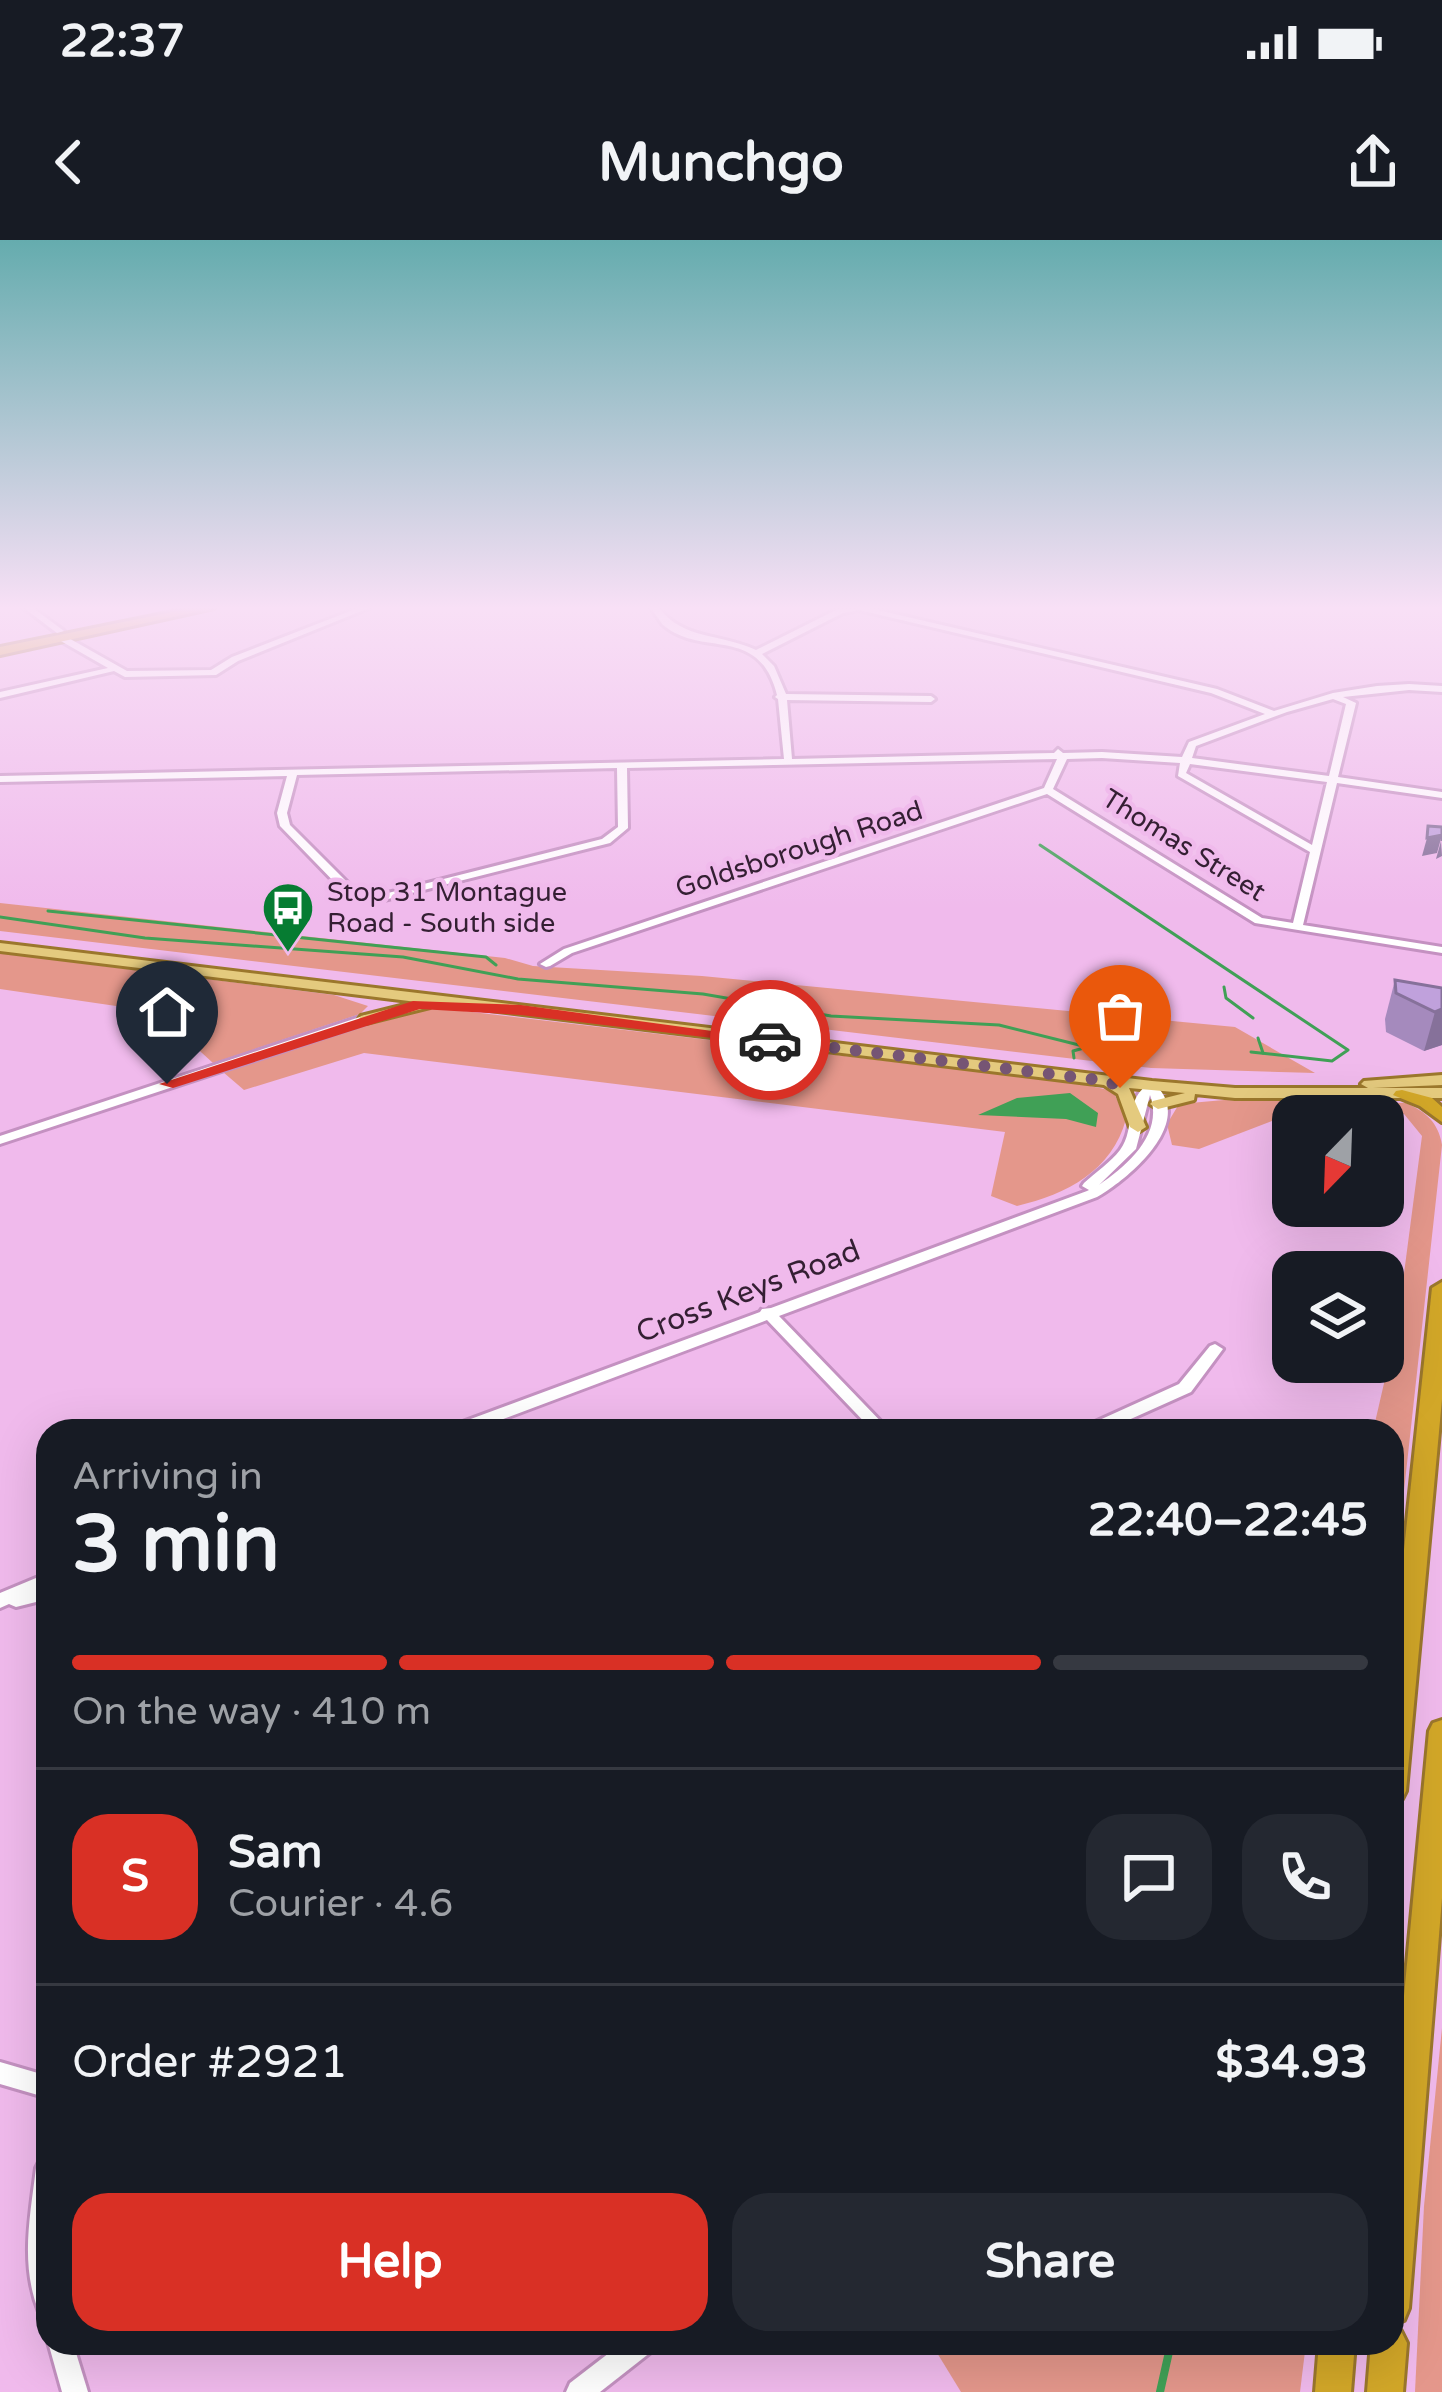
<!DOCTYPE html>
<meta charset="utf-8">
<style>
body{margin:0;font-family:"Varela Round",sans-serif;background:#242831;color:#f1f3f6;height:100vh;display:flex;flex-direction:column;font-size:45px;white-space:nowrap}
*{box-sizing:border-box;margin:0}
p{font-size:39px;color:#9ea1a6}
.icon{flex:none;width:66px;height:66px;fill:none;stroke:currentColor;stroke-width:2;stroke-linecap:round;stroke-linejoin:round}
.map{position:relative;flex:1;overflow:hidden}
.panel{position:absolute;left:36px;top:1179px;width:1368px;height:936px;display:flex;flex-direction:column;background:#171b24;border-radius:36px;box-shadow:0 12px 48px #0002}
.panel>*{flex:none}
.needle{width:78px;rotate:203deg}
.controls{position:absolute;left:1272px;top:855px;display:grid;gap:24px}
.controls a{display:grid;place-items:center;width:132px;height:132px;border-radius:24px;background:#171b24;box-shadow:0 12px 48px #0002;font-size:60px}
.pin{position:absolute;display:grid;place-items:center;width:102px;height:102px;color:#fff;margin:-123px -51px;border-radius:50% 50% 50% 0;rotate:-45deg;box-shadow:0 0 12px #0007}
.pin .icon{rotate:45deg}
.courier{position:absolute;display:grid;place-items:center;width:120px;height:120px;margin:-60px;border:9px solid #d93025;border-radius:50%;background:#fff;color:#222;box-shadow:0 3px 15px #0007}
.summary em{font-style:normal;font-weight:700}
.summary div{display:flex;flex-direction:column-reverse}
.summary{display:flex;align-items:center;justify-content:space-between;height:204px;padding:0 36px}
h1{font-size:78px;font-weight:700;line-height:90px}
.bar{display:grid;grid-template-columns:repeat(4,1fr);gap:18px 12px;align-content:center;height:144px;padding:0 36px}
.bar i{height:15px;border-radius:9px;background:#363941}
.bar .on{background:#d93025}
.bar p{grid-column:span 4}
.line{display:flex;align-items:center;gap:30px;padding:0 36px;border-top:3px solid #363941}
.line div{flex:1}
.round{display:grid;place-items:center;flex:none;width:126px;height:126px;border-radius:36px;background:#242831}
.primary-button{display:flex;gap:24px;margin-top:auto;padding:24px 36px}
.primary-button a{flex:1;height:138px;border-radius:36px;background:#d93025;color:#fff;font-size:48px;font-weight:700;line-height:138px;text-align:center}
.primary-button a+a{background:#242831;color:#f1f3f6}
.status{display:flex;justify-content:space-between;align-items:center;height:84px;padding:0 60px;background:#171b24;direction:ltr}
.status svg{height:33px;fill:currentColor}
header{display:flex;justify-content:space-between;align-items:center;height:156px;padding:0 36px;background:#171b24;font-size:54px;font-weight:700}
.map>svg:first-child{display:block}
.green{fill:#e4978b}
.water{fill:#40a056}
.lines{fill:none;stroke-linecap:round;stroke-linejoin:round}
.stream-far1{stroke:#40a056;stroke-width:3}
.stream{stroke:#40a056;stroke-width:8}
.minor-casing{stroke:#c491c1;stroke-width:6}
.major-casing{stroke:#9b772c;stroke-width:6}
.highway-casing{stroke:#9b772c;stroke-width:6}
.minor{fill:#fff;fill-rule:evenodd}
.major{fill:#e4ca7e;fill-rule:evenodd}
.highway{fill:#d2a728;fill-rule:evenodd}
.wall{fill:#a58abd}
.shaded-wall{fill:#86719a}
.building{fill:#c0a1dc;stroke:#86719a;stroke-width:3}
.route{fill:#d93025}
.done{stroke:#765574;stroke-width:12;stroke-dasharray:0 21.6}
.labels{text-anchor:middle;stroke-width:9;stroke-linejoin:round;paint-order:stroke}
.far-street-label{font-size:27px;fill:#341f33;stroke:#f0baec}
.far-poi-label{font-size:27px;fill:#341f33;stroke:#f0baec;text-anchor:start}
.street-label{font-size:30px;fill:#341f33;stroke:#f0baec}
</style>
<div class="status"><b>22:37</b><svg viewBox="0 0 49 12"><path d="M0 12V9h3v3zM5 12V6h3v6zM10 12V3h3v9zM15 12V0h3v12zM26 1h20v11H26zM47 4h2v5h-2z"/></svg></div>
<header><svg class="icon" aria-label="back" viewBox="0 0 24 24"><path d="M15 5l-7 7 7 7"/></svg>Munchgo<svg class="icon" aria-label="share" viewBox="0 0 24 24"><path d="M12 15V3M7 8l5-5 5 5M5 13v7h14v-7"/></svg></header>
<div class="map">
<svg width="1442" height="2152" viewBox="0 0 1442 2152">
<rect width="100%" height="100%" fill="#f0baec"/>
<!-- green -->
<g class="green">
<polygon points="0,663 505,718 533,726 702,736 1235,787 1315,833 1151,828 0,691"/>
<polygon points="0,713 334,755 368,766 360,774 213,823 157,772 0,749"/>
<path d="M430,767L1081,844L1113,851L1126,879C1112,931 1067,954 1017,966L991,956L1005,892L364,813L244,850L223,832L411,768Z"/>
<path d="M1224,860L1406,863C1426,872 1438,882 1442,905L1392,1360V1191H1373L1397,1087L1422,896L1404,874L1306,868L1199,909L1172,905L1167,884L1179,864Z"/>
<polygon points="1442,1788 1442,2152 1415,2152 1424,1966"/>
<polygon points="931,2103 1306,2103 1300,2152 961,2152"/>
</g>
<!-- water -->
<polygon class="water" points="1070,853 1098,873 1096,887 1066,879 978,875 1017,858"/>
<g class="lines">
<!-- stream-far1 -->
<g class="stream-far1">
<polyline points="1040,605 1348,810 1332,821 1251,812"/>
<polyline points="48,671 486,717 496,725"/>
<polyline points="0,677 145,698 403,717 518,739 703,754 831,776 999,785 1083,806"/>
<polyline points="1224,747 1226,758 1253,778"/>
<polyline points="1258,798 1263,813"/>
<polyline points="1074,818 1073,811 1113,800 1158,802"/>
</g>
<!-- stream -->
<polyline class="stream" points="1160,2152 1171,2103"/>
<!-- minor casing -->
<g class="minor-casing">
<g id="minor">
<polygon points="24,368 33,368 64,391 57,393"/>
<polygon points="358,368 369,368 238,421 216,435 125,437 114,431 0,458 0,452 108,428 59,400 59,396 65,396 127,431 211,430 232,417"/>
<path d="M651,368H659C683,400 723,394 756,410L838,369L869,368L1217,449L1274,471L1333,453L1377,446L1409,444L1442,446V452L1409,450L1343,457L1356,463L1338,537L1442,552V558L1337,543L1303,685L1442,707V713L1255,683L1047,554L572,713L550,726L546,727L540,724L564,709L1044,548L1057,519L627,528L628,588L610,603L384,660L348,653L344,652L280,586L277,573L287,536L0,542V536L784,519L778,459L775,457L777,455C759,383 701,419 662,384C661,382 652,370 651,368ZM859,370L1211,453L1265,474L1189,502L1182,517L1102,512L1063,513L1058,509L1054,513L792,519L787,460L931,462L935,459L931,456L786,454L774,426L762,414L843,373ZM1333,459L1346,464L1329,536L1192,518L1196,506L1287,472ZM1102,518L1180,523L1178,536L1310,612L1293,683L1262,678L1053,549L1067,519ZM1190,524L1327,542L1312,605L1186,533ZM617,528L618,587L602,599L384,654L352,647L290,585L287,573L297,535Z"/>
<polygon points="366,775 372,779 370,782 0,904 0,896"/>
<path d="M1152,842C1199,879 1130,938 1097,957L779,1076L890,1191H873L767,1080L471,1191H447L449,1187L760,1072L762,1069L771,1068L1087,951L1089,950L1082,946L1084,943C1095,933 1111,922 1120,910C1137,887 1122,859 1152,842ZM1150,855C1164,894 1128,925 1099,945L1136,909Z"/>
<polygon points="1215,1104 1223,1109 1191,1152 1104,1191 1082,1191 1084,1187 1179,1144 1210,1106"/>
<polygon points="48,1333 48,1359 16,1367 9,1364 0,1368 0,1353"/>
<polygon points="0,1822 48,1836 48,1858 0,1844"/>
<path d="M48,1917V2075L39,2072C20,2025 30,1977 36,1928L40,1920Z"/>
<polygon points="48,2102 73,2103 88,2152 62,2152"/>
<polygon points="622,2103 655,2103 651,2112 600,2152 566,2152 570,2143"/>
</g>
</g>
<!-- major casing -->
<g class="major-casing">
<polygon id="major" points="0,703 1152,841 1235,848 1368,848 1361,844 1364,841 1442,835 1442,845 1373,848 1442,848 1442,858 1235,858 1195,854 1194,860 1158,869 1150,864 1153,861 1185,853 1129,848 1146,887 1138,892 1130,887 1118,854 1104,845 432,763 430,767 366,783 359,779 361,776 417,762 0,711"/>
</g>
<!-- highway casing -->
<g class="highway-casing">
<g id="highway">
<polygon points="192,368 214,368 0,415 0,407"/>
<polygon points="1402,850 1432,858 1442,867 1442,882 1420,866 1393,855 1396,851"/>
<polygon points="1442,1042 1442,1159 1406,1551 1402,1559 1392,1562 1392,1422 1432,1048"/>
<polygon points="1442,1480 1442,1658 1409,2068 1404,2080 1392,2085 1392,1883 1429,1491 1433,1483"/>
<polygon points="1392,2087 1401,2091 1407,2103 1403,2152 1367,2152 1371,2103 1392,2103"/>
<polygon points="1319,2103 1355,2103 1351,2152 1315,2152"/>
</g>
</g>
<!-- minor -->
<use href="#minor" class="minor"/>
<!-- major -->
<use href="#major" class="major"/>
<!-- highway -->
<use href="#highway" class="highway"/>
</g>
<!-- wall -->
<polygon class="wall" points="1395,740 1442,748 1442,805 1424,811 1386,792 1385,779"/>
<!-- shaded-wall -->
<g class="shaded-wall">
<polygon points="1442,595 1437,613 1422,616 1427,598"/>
<polygon points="1441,601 1442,616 1436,619"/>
<polygon points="1442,769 1442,805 1424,811 1435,772"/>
</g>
<!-- building -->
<g class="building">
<polygon points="1428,586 1442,587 1442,601 1442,595 1427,598"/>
<polygon points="1395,740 1442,748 1442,769 1435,772 1396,753"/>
</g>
<!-- sky -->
<linearGradient id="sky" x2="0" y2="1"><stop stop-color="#65acae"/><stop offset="0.55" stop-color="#f8e0f6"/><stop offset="1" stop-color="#f8e0f6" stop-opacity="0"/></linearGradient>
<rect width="1442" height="669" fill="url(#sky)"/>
<!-- route -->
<polygon class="route" points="413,761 521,765 778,800 770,805 521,775 420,769 173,848 159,844"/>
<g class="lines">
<!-- done -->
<polyline class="done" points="770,800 1108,841 1120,848"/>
</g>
<!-- icons -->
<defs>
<g id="bus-pin" transform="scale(2.7)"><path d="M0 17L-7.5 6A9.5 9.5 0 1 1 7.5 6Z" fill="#067c32" stroke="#f0baec"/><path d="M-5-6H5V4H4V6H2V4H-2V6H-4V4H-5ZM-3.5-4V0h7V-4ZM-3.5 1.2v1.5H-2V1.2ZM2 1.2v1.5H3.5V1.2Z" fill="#fff"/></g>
</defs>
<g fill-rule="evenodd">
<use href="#bus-pin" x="288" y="668"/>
</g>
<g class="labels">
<!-- far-street labels -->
<g class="far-street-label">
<text transform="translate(1184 605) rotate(32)" y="9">Thomas Street</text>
<text transform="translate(799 609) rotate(-18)" y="9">Goldsborough Road</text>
</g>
<!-- far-poi labels -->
<g class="far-poi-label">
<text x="327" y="661">Stop 31 Montague<tspan x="327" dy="31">Road - South side</tspan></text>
</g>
<!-- street labels -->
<g class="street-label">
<text transform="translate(748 1051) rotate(-21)" y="10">Cross Keys Road</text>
</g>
</g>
</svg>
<div class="controls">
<a><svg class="needle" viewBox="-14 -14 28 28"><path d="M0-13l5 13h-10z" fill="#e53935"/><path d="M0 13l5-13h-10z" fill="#9ea1a6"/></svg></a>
<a><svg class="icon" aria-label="layers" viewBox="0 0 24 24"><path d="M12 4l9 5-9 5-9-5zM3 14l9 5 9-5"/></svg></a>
</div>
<div class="pin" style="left:1120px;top:848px;background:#ea580c"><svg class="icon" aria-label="bag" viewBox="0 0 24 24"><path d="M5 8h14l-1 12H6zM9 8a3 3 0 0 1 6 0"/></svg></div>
<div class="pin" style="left:167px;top:844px;background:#1f2937"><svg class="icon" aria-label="home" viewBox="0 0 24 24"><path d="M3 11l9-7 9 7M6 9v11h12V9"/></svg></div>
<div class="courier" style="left:770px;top:800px"><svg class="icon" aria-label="car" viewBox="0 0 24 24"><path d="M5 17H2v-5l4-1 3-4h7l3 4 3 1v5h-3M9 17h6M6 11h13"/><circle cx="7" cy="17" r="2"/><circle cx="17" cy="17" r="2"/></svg></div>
<section class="panel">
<div class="summary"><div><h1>3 min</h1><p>Arriving in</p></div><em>22:40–22:45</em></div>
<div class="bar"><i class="on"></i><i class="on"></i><i class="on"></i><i></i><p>On the way · 410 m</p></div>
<div class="line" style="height:216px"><b class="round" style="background:#d93025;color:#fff">S</b><div><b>Sam</b><p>Courier · 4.6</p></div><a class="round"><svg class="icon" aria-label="chat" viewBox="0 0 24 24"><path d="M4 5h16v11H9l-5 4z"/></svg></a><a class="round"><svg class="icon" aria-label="phone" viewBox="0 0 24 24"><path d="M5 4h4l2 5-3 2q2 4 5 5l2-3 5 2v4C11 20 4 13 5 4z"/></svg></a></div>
<div class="line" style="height:156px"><div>Order #2921</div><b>$34.93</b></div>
<div class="primary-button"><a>Help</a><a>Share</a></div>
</section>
</div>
